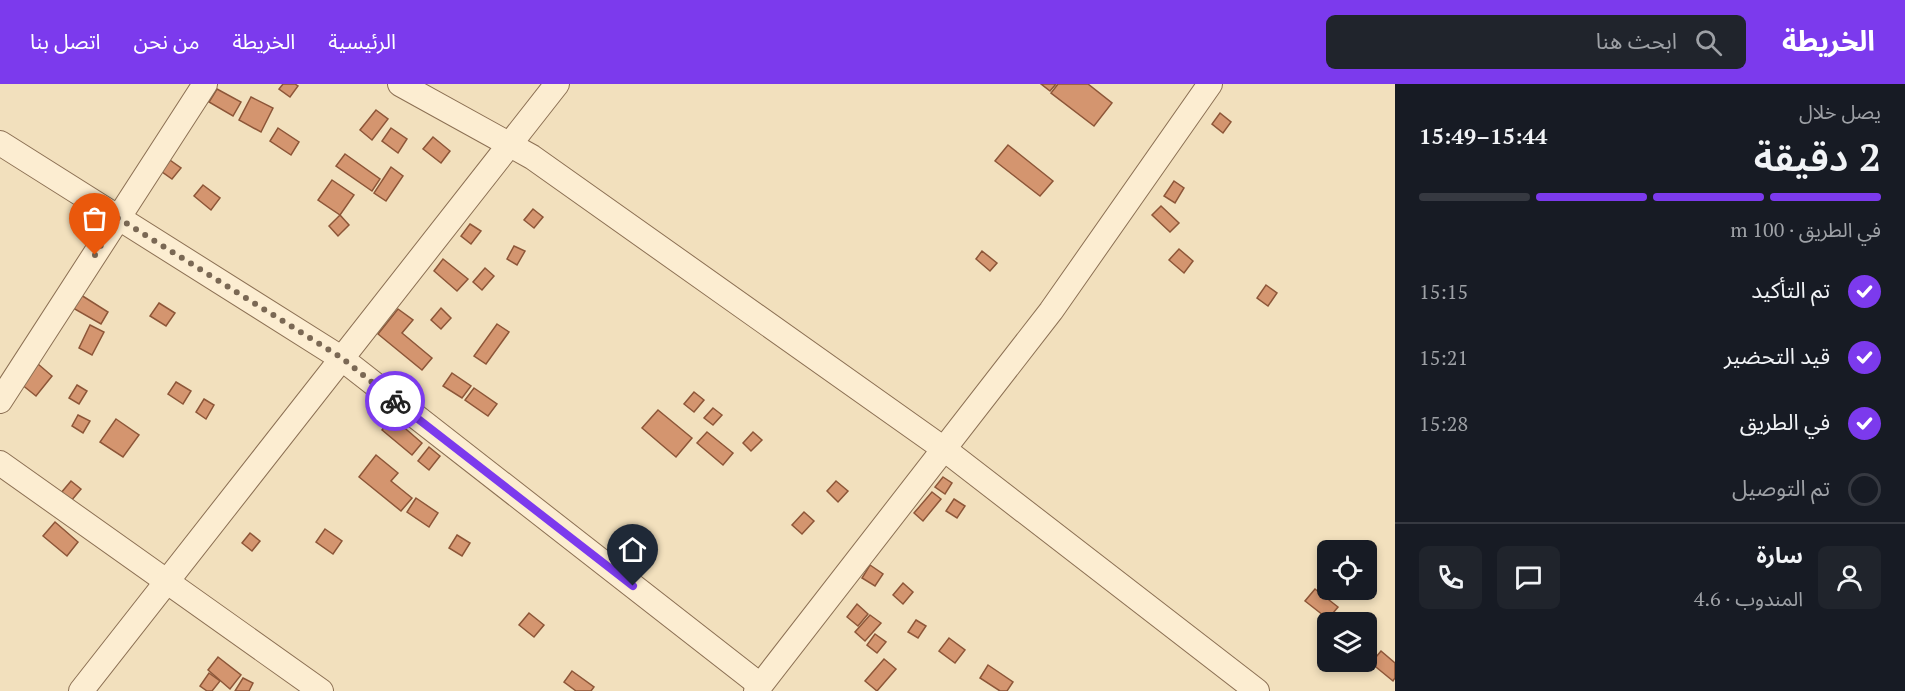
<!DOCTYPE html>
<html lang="ar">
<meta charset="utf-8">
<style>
body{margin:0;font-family:"PT Serif","Noto Sans Arabic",serif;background:#20242c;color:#f1f3f6;direction:rtl;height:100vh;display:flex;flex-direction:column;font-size:22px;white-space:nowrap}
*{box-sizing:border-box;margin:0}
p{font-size:20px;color:#9ea1a6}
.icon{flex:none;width:33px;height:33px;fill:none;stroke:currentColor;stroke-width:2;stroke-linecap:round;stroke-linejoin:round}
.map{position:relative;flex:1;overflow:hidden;direction:ltr}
.sheet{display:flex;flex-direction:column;background:#171b24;width:510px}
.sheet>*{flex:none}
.controls{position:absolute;left:1317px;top:456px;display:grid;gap:12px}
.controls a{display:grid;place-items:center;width:60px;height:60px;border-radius:9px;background:#171b24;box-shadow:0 3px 9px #0003;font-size:30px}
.pin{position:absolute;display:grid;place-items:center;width:51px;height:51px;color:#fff;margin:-62px -26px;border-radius:50% 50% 50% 0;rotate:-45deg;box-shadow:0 0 6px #0007}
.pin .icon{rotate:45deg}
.courier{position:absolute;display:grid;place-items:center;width:60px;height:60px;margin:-30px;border:4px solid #7c3aed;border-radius:50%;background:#fff;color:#222;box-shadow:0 2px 8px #0007}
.summary em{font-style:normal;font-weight:600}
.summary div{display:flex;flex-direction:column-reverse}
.summary{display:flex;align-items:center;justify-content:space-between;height:102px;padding:0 24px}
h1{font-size:39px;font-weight:600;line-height:45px}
.bar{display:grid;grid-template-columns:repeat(4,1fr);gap:9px 6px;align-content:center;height:72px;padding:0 24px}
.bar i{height:8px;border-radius:4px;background:#363941}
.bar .current{background:#7c3aed}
.bar p{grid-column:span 4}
.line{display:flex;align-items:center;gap:15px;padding:0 24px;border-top:2px solid #363941}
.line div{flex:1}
.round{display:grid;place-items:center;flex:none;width:63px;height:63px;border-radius:9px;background:#20242c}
ol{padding:0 24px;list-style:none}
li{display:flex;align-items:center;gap:18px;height:66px}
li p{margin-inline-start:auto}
li .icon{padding:6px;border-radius:50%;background:#7c3aed;color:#fff;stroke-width:4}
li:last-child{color:#9ea1a6}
li i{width:33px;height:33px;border:3px solid #363941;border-radius:50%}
header{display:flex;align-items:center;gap:36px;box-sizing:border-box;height:84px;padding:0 30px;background:#7c3aed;color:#fff}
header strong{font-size:28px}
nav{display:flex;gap:33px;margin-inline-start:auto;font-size:21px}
.search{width:420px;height:54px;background:#20242c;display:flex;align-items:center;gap:15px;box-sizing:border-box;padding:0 21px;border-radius:9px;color:#9ea1a6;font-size:22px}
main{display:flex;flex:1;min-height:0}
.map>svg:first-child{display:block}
.building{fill:#d4956f;stroke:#8d5638;stroke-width:1.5}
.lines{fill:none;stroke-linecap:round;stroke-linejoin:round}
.minor-casing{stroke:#8c7054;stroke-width:26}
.minor{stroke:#fcedd1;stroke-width:24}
.done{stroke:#7a6854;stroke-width:6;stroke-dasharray:0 10.8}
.route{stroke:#7c3aed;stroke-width:8}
</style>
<header>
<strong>الخريطة</strong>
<div class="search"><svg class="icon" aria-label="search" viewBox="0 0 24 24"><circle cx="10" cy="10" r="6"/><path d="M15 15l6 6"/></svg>ابحث هنا</div>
<nav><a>الرئيسية</a><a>الخريطة</a><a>من نحن</a><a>اتصل بنا</a></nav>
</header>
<main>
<section class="sheet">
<div class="summary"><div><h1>2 دقيقة</h1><p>يصل خلال</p></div><em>15:44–15:49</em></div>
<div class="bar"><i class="current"></i><i class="current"></i><i class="current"></i><i></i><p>في الطريق · 100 m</p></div>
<ol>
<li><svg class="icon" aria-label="check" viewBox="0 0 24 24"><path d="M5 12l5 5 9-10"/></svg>تم التأكيد<p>15:15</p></li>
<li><svg class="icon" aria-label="check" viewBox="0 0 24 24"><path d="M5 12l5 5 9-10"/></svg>قيد التحضير<p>15:21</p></li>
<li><svg class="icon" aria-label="check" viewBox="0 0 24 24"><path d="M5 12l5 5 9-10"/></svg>في الطريق<p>15:28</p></li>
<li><i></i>تم التوصيل</li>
</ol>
<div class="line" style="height:108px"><a class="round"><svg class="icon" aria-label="person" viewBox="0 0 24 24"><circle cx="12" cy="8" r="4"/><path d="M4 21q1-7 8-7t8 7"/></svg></a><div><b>سارة</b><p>المندوب · 4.6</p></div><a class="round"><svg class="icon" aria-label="chat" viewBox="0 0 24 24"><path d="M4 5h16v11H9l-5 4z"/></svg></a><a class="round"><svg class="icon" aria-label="phone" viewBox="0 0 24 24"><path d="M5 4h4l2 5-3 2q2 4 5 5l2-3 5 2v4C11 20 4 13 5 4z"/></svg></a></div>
</section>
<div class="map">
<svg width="1395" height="607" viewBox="0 0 1395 607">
<rect width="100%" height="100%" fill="#f2e0bd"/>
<!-- building -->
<g class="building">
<polygon points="283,0 295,0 298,2 290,13 279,5"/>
<polygon points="1041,0 1056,0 1050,7"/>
<polygon points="1058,0 1088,0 1112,19 1094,42 1051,9"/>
<polygon points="217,5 241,18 233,32 209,18"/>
<polygon points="251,13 273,24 261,48 239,36"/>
<polygon points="376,26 388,35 372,56 360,46"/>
<polygon points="1220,29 1231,38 1223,49 1212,40"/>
<polygon points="278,44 299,58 291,71 270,57"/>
<polygon points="391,44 407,55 398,69 382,57"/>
<polygon points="433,53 450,67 441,79 423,65"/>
<polygon points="1008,61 1053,97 1040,112 995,77"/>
<polygon points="345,70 380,95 372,107 336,82"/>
<polygon points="167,74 181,84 172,95 158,85"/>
<polygon points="391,83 403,92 386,117 374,109"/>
<polygon points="332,96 354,111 340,131 318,116"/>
<polygon points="1174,97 1184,104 1175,119 1164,112"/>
<polygon points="203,101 220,114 211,126 194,112"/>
<polygon points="1161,122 1179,139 1170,148 1152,131"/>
<polygon points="533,125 543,133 534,144 524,136"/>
<polygon points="340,131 349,141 338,152 329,142"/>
<polygon points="470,140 481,147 471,160 461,152"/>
<polygon points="514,162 525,167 517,181 507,175"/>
<polygon points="1179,165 1193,177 1184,189 1169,176"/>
<polygon points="982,167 997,179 990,187 976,175"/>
<polygon points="443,175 468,195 457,207 434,187"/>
<polygon points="485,184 494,192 482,206 473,198"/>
<polygon points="1266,201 1277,209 1268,222 1257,214"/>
<polygon points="81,211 108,228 101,240 73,224"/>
<polygon points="159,219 175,229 166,242 150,232"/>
<polygon points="441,224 451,234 441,245 431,236"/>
<polygon points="398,225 413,236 402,249 432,274 422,286 378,250"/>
<polygon points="497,240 509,248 486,280 474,272"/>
<polygon points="90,241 104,248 92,271 79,264"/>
<polygon points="38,280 52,292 36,312 21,300"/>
<polygon points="452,289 471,302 462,314 443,302"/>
<polygon points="176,298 191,307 183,320 168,310"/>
<polygon points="77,301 87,307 79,320 69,314"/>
<polygon points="474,304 497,320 488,332 465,316"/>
<polygon points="694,308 704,316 694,328 684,320"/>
<polygon points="204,315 214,321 206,335 196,328"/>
<polygon points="713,324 722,331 713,341 704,334"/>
<polygon points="658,326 692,354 676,373 642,344"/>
<polygon points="78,331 90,337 83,349 72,342"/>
<polygon points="392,333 422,359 412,371 382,346"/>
<polygon points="116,335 139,351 123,373 100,358"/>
<polygon points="707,348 733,369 723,381 697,359"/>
<polygon points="753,348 762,356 751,367 743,359"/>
<polygon points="429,363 440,372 429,386 418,377"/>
<polygon points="376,371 398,389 391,397 412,414 401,427 359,393"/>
<polygon points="943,393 952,399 945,410 935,403"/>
<polygon points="71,397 81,405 71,417 61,409"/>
<polygon points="836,397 848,407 838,418 827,407"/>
<polygon points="932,408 941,415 923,437 914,429"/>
<polygon points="416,414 438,429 429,443 407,428"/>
<polygon points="954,415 965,422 957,434 946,427"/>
<polygon points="804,428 814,437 802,450 792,441"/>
<polygon points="55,438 78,458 67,472 43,452"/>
<polygon points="325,445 342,457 333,470 316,458"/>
<polygon points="250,449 260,457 252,467 242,459"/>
<polygon points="457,451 470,459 462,472 449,464"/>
<polygon points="870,481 883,490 875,502 862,494"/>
<polygon points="903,499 913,508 903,520 893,511"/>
<polygon points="1315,505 1338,523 1328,535 1305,517"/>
<polygon points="857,520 868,530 858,542 847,533"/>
<polygon points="529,529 544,541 534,553 519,541"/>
<polygon points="870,531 881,539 865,557 855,548"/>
<polygon points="916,536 926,542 918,554 908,548"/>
<polygon points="875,550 886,558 877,569 867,561"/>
<polygon points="949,554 965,566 955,579 939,567"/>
<polygon points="1381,567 1395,579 1395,594 1393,597 1371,579"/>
<polygon points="218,573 241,591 230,605 208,586"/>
<polygon points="884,575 896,585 877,607 865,597"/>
<polygon points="988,581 1013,598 1007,607 1000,607 980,594"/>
<polygon points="572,587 594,603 591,607 576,607 564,598"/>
<polygon points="209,589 220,597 212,607 207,607 200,602"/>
<polygon points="243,594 253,599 249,607 235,607"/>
</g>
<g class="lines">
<!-- minor casing -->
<g class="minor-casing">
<g id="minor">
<polyline points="400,0 532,73 944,365 1257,607"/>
<polyline points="0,59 341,274 760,601"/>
<polyline points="0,317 205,0"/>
<polyline points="0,379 321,607"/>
<polyline points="81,607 557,0"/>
<polyline points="756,607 1051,227 1210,0"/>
</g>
</g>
<!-- minor -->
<use href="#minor" class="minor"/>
</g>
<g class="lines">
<!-- done -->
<polyline class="done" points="95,171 118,134 342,274 395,317"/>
<!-- route -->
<polyline class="route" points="395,317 633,502"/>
</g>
</svg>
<div class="controls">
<a><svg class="icon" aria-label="locate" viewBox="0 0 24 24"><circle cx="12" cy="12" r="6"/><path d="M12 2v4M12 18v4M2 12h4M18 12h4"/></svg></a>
<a><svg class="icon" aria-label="layers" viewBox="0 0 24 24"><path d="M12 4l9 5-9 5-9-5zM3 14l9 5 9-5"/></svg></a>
</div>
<div class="pin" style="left:95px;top:171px;background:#ea580c"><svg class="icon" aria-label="bag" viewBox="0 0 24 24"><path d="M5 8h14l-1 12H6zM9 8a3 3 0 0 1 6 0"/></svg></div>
<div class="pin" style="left:633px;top:502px;background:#1f2937"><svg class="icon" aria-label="home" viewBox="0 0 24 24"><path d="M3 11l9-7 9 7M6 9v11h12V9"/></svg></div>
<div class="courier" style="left:395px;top:317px"><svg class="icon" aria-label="bike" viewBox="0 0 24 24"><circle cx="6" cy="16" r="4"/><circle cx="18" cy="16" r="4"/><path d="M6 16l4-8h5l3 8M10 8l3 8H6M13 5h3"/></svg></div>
</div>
</main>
